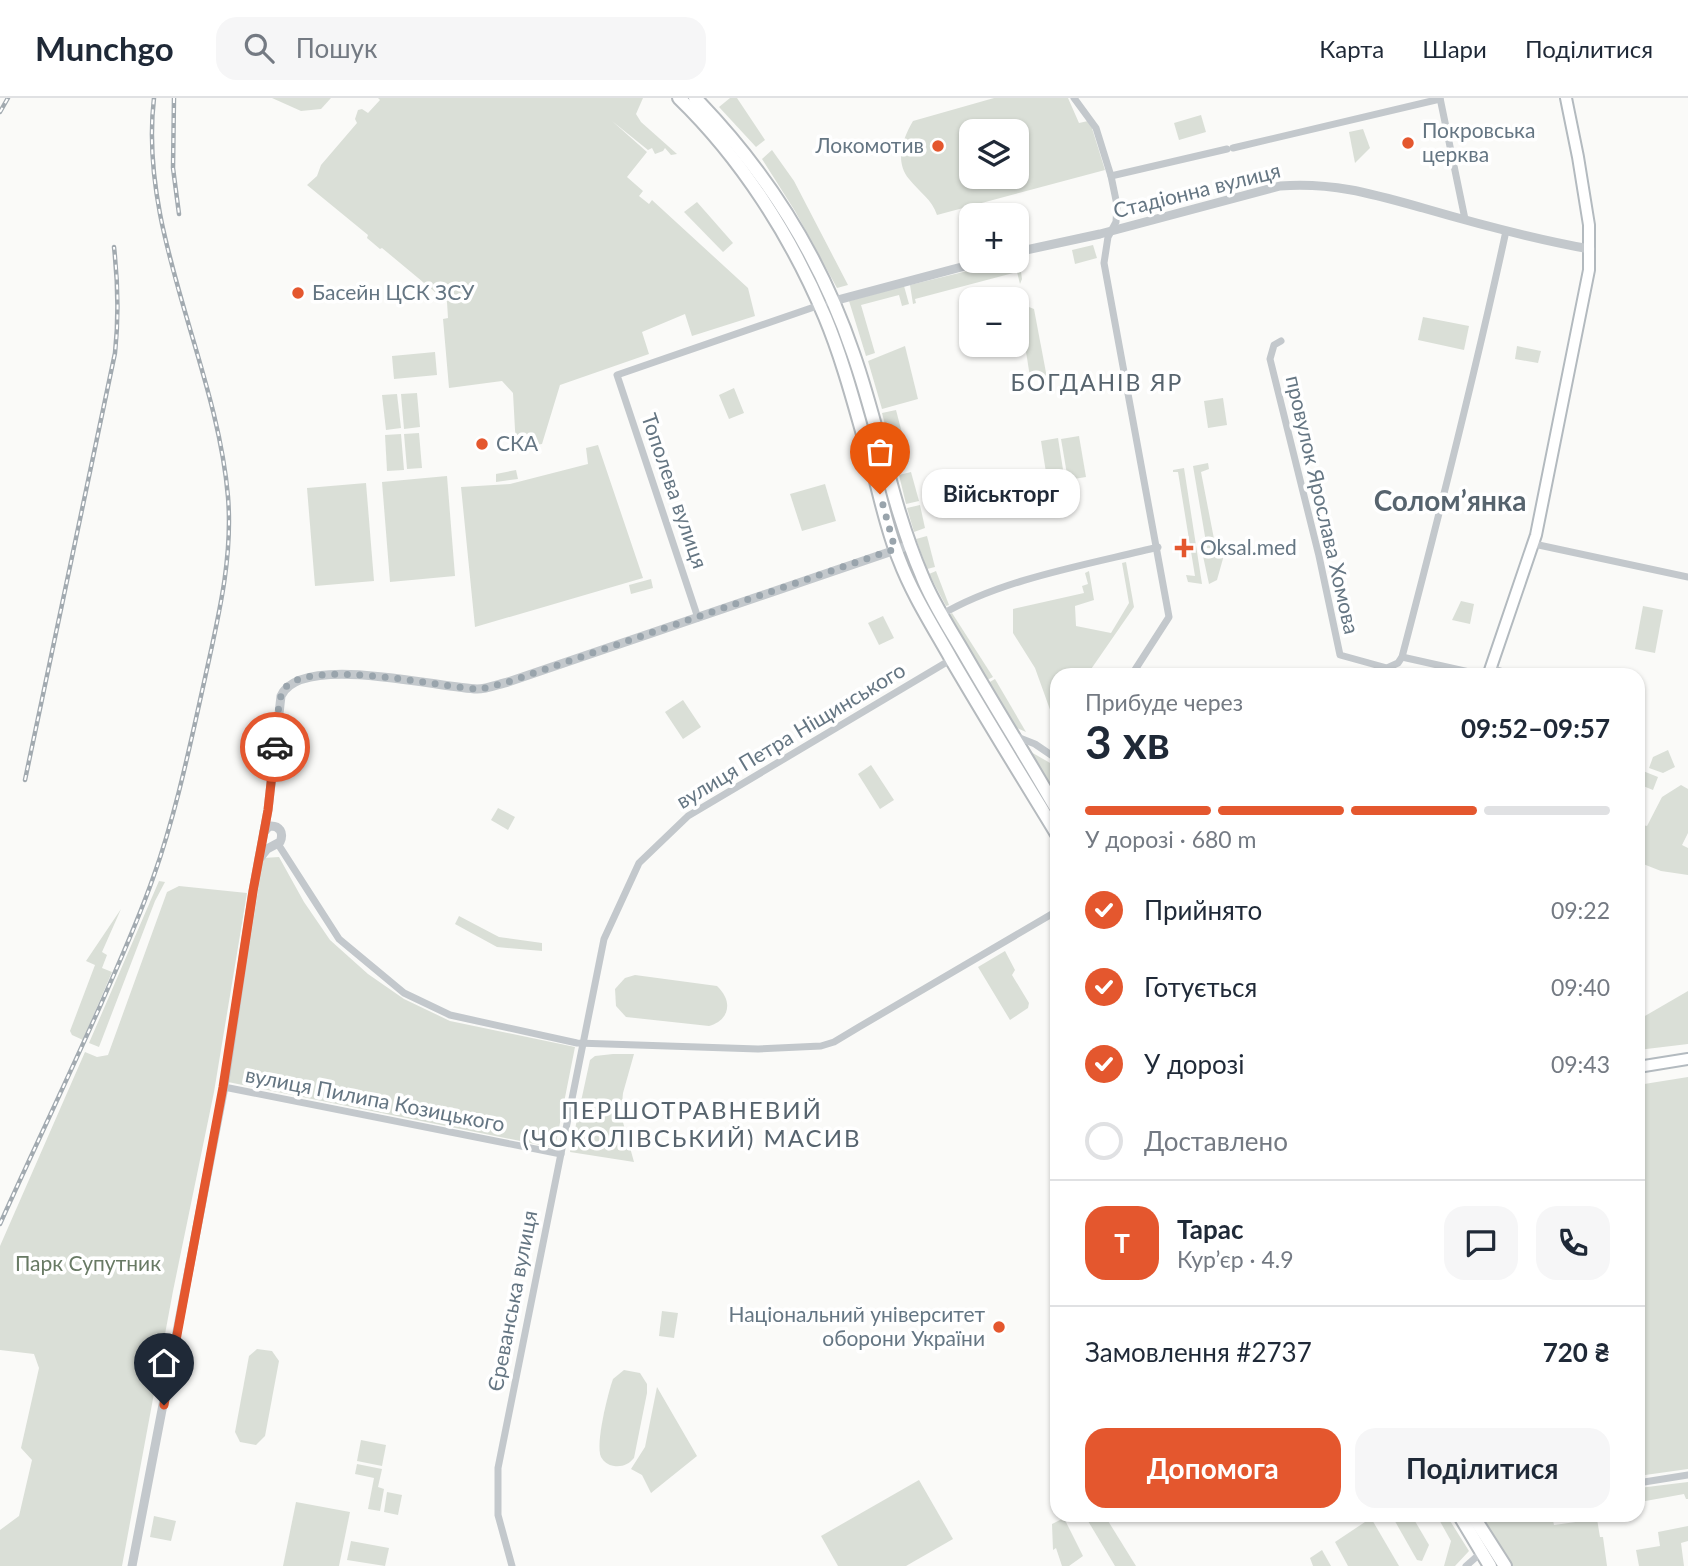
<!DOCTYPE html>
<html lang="uk">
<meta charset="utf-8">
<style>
body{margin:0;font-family:Lato,sans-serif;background:#f6f6f7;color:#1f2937;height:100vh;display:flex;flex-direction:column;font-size:26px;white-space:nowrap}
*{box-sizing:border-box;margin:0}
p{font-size:23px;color:#747a83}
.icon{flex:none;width:38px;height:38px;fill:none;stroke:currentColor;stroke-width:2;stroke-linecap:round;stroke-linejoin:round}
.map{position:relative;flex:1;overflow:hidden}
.sheet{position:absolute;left:1050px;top:570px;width:595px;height:854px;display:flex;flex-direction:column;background:#fff;border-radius:21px;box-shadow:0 2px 5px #0004}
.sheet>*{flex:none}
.tools{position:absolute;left:959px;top:21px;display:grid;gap:14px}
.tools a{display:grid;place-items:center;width:70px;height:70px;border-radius:14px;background:#fff;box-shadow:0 2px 5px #0004;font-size:35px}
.pin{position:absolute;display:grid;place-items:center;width:60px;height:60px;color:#fff;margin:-72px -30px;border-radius:50% 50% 50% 0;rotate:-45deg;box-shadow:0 0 7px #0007}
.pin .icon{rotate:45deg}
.courier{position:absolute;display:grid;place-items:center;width:70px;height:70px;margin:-35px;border:5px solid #e4572e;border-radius:50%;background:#fff;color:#222;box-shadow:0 2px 9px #0007}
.bubble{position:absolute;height:49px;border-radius:21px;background:#fff;box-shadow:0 2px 5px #0004;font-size:23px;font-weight:700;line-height:49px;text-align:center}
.headline em{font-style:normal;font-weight:700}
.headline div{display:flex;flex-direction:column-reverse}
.headline{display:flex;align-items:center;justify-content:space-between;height:119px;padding:0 35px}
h1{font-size:46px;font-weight:700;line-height:52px}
.bar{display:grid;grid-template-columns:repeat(4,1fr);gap:10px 7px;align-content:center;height:84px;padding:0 35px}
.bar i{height:9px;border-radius:5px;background:#e0e1e3}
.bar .active{background:#e4572e}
.bar p{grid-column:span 4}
.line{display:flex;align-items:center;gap:18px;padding:0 35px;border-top:2px solid #e0e1e3}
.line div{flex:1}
.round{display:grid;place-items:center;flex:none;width:74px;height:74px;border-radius:21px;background:#f6f6f7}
ol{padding:0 35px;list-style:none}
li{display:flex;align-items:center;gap:21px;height:77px}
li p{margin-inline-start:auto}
li .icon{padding:7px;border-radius:50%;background:#e4572e;color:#fff;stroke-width:4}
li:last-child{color:#747a83}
li i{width:38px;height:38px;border:4px solid #e0e1e3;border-radius:50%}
.cta{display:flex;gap:14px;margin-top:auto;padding:14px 35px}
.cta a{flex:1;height:80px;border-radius:21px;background:#e4572e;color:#fff;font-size:28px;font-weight:700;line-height:80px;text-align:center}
.cta a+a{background:#f6f6f7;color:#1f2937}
header{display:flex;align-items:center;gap:42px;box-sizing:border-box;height:98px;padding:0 35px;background:#fff;border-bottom:2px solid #e0e1e3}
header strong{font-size:33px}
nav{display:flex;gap:38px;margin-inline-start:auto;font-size:24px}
.search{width:490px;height:63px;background:#f6f6f7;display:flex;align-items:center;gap:18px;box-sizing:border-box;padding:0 24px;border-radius:21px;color:#747a83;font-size:26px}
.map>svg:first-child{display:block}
.green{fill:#dadfd7;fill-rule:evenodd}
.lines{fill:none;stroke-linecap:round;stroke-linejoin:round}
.secondary-casing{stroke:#b3babf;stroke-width:14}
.primary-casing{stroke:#b5babe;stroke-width:16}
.minor{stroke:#c3c8cc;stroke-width:7}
.tertiary{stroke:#c3c8cc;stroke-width:9}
.secondary{stroke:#fff;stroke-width:10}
.primary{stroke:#fff;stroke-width:12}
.rail-casing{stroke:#a2aab0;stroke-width:4.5}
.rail{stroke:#fff;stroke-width:2;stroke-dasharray:5;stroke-linecap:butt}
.done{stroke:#99a4ac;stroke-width:7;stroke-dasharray:0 12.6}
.route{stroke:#e4572e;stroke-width:9}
.poi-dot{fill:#e4572e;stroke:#fff;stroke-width:2.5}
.labels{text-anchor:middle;stroke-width:7;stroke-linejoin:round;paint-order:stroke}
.poi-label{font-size:21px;fill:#657683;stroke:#fff;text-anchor:start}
.street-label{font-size:21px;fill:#657683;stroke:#fff}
.park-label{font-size:21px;fill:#687a64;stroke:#fff}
.neighbourhood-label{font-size:23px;letter-spacing:2px;fill:#57646e;stroke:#fff}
.quarter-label{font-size:24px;letter-spacing:2px;fill:#57646e;stroke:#fff}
.district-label{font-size:28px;font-weight:bold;fill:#57646e;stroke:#fff}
</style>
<header>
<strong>Munchgo</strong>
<div class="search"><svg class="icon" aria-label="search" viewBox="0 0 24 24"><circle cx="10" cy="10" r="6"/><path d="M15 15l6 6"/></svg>Пошук</div>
<nav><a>Карта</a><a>Шари</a><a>Поділитися</a></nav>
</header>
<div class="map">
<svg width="1688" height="1468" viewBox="0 0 1688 1468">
<rect width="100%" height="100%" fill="#fafaf8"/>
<!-- green -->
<g class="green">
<polygon points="272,0 331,0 321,11 301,13"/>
<polygon points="378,0 643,0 636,16 641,24 677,56 671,57 665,50 663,53 655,56 652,50 648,52 612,23 647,54 627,79 643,93 639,98 649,106 652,102 748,190 755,218 692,238 685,216 642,234 649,256 560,287 542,346 516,350 513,295 502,283 449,290 443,221 448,220 447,204 382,150 380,151 367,140 368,137 307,87 317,78 321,67 357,25 355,21 358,12 362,11 368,15 380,2"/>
<polygon points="730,0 737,0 765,42 756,49 719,9"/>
<path d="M994,0H1068L1079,25L1088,23L1091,27L1105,72L937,117C932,101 919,94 909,81C894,63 903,40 913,23ZM971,33H1017V79H971Z"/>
<polygon points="1201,17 1206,34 1179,42 1174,25"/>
<polygon points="1363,31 1370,50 1355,65 1349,34"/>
<polygon points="772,52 794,83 848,187 837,190 795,113 762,61"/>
<polygon points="697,104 733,145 723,154 684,114"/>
<polygon points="1093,147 1097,160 1075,166 1072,152"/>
<polygon points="1019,160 1022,181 1020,186 1017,174 915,201 916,205 913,206 910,187 1008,163 1017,163"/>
<polygon points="904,188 909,206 902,208 899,197 861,207 875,255 866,258 849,203"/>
<polygon points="1029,209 1034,211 1047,280 1030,279 1021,222"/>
<polygon points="1423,219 1469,228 1464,252 1418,242"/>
<polygon points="905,248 918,301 882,311 868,263"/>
<polygon points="1517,248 1541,253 1538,265 1515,261"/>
<polygon points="435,254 437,277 394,281 392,258"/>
<polygon points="734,290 744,315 729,321 719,297"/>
<polygon points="417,295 420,329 404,331 401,296"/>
<polygon points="397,296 401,330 386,332 382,297"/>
<polygon points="1223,300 1227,327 1208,330 1204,303"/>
<polygon points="896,312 902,335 888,339 882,315"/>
<polygon points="419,335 422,370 407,371 404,336"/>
<polygon points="401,336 404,372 387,373 385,337"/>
<polygon points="902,338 909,364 896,368 889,342"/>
<polygon points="1079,338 1086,379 1068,382 1061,341"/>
<polygon points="1058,340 1065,384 1048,387 1041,343"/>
<polygon points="598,347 643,480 475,529 461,389 510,386 588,366 586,350"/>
<polygon points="1208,365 1209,371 1201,374 1215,446 1251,446 1251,451 1207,450 1193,368"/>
<polygon points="1184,370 1202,486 1188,484 1186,477 1195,478 1178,374 1173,374 1173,372"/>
<polygon points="990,371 995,400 979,403 974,374"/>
<polygon points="516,372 518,381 496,384 496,376"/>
<polygon points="911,374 919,403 906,406 899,377"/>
<polygon points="447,378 455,478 390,484 382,384"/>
<polygon points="366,385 374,483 315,488 307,390"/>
<polygon points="825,386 836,423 802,433 790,396"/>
<polygon points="920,407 925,430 914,434 907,410"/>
<polygon points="927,438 935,469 927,471 916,441"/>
<polygon points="1224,457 1217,482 1209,486 1203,458"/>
<polygon points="1126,464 1134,509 1087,577 1057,578 1057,622 1053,620 1035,570 1013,535 1013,511 1084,495 1082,488 1088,486 1085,475 1089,473 1094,502 1075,508 1076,528 1111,535 1129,505 1122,465"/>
<polygon points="936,473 949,507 946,508 929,476"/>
<polygon points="651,481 653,490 631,496 629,487"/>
<polygon points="1461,503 1474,506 1470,526 1452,522"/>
<polygon points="1643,508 1663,512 1655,555 1635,551"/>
<polygon points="952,515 993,579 987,582 947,518"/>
<polygon points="883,518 894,540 879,547 868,525"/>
<polygon points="995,581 1026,634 1015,629 988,585"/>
<polygon points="683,602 701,629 683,641 665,614"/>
<polygon points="1668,652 1675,669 1663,675 1649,670 1653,659"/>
<polygon points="1031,654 1057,669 1057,707 1029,655"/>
<polygon points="871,667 894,702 880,711 858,676"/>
<polygon points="1638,671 1658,679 1653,692 1638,686"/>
<polygon points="1681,687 1688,691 1688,735 1682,747 1688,750 1688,777 1661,773 1638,764 1638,726 1647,728 1662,699"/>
<polygon points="498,710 515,719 508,732 491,722"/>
<polygon points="279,759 304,804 330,842 368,876 404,901 450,923 575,949 555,1050 228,984 263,760"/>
<polygon points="159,783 165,784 155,803 99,949 89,945"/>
<polygon points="179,788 247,795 214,994 173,1193 122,1468 0,1468 0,1432 19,1418 32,1362 21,1350 39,1270 34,1256 0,1252 0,1148 85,954 97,959 108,957 167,794"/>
<polygon points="121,811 102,854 107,857 102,870 112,874 83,942 72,937 70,933 95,867 86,863"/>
<polygon points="459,818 499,839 542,845 542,853 497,849 455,826"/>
<polygon points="1005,853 1015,872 1012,877 1029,905 1028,910 1010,922 978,869"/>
<path d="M635,877L717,888C733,903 730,922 709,928L626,919L616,908L615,891L625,880Z"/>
<polygon points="1688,893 1688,946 1638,952 1638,922"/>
<polygon points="613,956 634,956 623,995 621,1017 634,1064 570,1054 590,962 595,958"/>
<polygon points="1688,979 1688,1371 1638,1378 1638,987"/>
<polygon points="662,1213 678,1215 674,1240 659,1238"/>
<polygon points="257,1251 272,1253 279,1263 265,1338 256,1347 240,1344 235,1334 249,1258"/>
<path d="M624,1272L640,1275L647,1286V1295L634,1360C629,1366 623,1369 614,1368C608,1367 604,1364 601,1359C595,1346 608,1295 613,1281Z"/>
<polygon points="657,1289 697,1358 651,1395 642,1377 631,1371 645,1349"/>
<polygon points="361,1342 386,1347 382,1368 357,1363"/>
<polygon points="357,1366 382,1371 378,1389 384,1391 380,1413 368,1411 374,1380 355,1376"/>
<polygon points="919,1382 953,1441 906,1468 838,1468 821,1438"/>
<polygon points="1688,1384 1688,1401 1686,1401 1684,1396 1640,1404 1639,1390"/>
<polygon points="387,1394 402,1397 398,1417 384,1414"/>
<polygon points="296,1404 350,1414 339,1468 283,1468"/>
<polygon points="154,1418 176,1423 171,1443 150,1439"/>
<polygon points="1085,1418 1105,1418 1136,1468 1115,1468"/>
<polygon points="1392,1418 1412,1418 1429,1447 1422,1463 1417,1462"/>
<polygon points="1437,1418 1447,1418 1469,1453 1455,1468 1444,1468 1451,1443"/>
<polygon points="1480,1418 1552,1418 1554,1427 1597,1421 1600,1439 1603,1439 1607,1468 1512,1468"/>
<polygon points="1064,1420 1083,1458 1069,1468 1062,1468 1056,1450 1053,1452 1052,1426"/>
<polygon points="1371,1420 1399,1468 1348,1468 1335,1444"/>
<polygon points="1688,1428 1688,1443 1681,1445 1684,1468 1639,1468 1636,1452 1660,1448 1658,1434"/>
<polygon points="351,1443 389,1450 385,1468 347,1462"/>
<polygon points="1322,1452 1331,1468 1313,1468 1310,1460"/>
</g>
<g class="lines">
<!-- secondary casing -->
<g class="secondary-casing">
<g id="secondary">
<polyline points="1488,578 1536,437 1589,172 1589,127 1578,59 1566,0"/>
<polyline points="1638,969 1688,961"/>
</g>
</g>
<!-- primary casing -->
<g class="primary-casing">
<g id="primary">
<path d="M679,0C741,60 791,138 825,219C843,262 855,309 868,354C879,390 885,427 899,461C913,498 934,530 953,564C987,622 1022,679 1057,736"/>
<path d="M695,0C766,73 820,158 853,255C879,328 891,406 922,478C933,506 950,531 965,557C995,609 1027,660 1057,712"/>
<polyline points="1460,1418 1490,1468"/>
<polyline points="1473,1418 1505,1468"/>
</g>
</g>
<!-- minor -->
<g class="minor">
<polyline points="1074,0 1096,30 1111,78 1117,107 1116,124 1108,139 1104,165 1169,519 1131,578"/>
<polyline points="1440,0 1465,121"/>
<polyline points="1233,50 1440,1"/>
<polyline points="1111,78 1227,51"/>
<path d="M1281,243L1274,247L1270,261L1319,458L1340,557L1387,570L1398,565L1402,559C1439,418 1475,276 1506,133"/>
<polyline points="1534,446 1688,479"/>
<path d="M941,517C1001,481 1090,466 1158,449"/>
<polyline points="698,520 617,277 820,207"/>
<polyline points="1402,559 1487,578"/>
<polyline points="1491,570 1516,578"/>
<polyline points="1012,637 1035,646 1057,661"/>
<polyline points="278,746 339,841 404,895 450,917 577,945 758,951 821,948 834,944 859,929 1057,813"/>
<polyline points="224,989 561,1056"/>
<polyline points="1638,1385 1688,1377"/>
<polyline points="512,1468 498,1417 498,1370 604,841 639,765 688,718 952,561"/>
<polyline points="1466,1468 1483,1453"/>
</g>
<!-- tertiary -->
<g class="tertiary">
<path d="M1017,154L1100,136L1280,88C1333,84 1373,96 1423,110C1478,126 1534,141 1590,151"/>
<polyline points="830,204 984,163"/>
<path d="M260,760L267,751L280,744C284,735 280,727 269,728L264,734"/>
<path d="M132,1468L224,989L253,793L268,712L281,598C300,554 439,590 477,591C487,591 499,586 508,584L910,447"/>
</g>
<!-- secondary -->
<use href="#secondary" class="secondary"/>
<!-- primary -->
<use href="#primary" class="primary"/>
<!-- rail casing -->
<g class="rail-casing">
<g id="rail">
<polyline points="174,0 173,70 179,116"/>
<polyline points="0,14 8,0"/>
<path d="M25,682L115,255C119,218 118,185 114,149"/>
<path d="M0,1126C33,1053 68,980 101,906C119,865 138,823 153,780C176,716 190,647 205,580C218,520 233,461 228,399C217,266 138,134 154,0"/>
</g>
</g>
<!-- rail -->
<use href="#rail" class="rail"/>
</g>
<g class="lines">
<!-- done -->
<path class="done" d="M275,649C277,636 277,601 284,591C308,559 441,589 477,591C487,591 498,586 508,584L895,451L880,396"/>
<!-- route -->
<polyline class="route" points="164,1307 223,989 253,793 268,712 275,649"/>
</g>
<!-- markers -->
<g class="poi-dot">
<circle cx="1408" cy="45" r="7"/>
<circle cx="938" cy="48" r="7"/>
<circle cx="298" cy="195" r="7"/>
<circle cx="482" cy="346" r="7"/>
<path d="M1180.5 439.5h7v7h7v7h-7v7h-7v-7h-7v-7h7z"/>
<circle cx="999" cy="1229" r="7"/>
</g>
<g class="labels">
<!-- poi labels -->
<g class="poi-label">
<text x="1422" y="40">Покровська<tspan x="1422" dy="24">церква</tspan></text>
<text x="924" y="55" text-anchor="end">Локомотив</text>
<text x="312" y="202">Басейн ЦСК ЗСУ</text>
<text x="496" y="353">СКА</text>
<text x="1200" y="457">Oksal.med</text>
<text x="985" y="1224" text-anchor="end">Національний університет<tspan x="985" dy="24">оборони України</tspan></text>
</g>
<!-- street labels -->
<g class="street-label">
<text transform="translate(1197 93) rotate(-14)" y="7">Стадіонна вулиця</text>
<text transform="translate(674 393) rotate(71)" y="7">Тополева вулиця</text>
<text transform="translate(1322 407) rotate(77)" y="7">провулок Ярослава Хомова</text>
<text transform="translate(791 638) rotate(-31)" y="7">вулиця Петра Ніщинського</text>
<text transform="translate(375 1002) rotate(11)" y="7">вулиця Пилипа Козицького</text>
<text transform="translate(513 1203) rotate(-79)" y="7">Єреванська вулиця</text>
</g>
<!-- park labels -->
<g class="park-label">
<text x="88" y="1173">Парк Супутник</text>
</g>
<!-- neighbourhood labels -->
<g class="neighbourhood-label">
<text x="1097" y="293">БОГДАНІВ ЯР</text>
</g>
<!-- quarter labels -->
<g class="quarter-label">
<text x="692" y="1021">ПЕРШОТРАВНЕВИЙ<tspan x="692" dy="28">(ЧОКОЛІВСЬКИЙ) МАСИВ</tspan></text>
</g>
<!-- district labels -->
<g class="district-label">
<text x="1450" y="413">Соломʼянка</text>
</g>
</g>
</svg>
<div class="tools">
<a><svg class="icon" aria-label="layers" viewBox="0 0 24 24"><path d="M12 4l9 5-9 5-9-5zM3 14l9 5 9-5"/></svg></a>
<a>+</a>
<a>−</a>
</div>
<div class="pin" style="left:880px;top:396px;background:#ea580c"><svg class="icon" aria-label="bag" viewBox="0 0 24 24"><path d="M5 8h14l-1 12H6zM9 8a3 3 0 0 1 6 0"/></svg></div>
<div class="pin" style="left:164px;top:1307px;background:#1f2937"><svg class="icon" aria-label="home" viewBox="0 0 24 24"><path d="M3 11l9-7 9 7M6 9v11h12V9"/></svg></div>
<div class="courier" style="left:275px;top:649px"><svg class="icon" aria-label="car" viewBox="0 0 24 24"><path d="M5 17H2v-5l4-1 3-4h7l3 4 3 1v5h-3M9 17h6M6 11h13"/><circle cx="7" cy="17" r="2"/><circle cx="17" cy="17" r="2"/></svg></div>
<div class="bubble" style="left:922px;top:371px;width:158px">Військторг</div>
<section class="sheet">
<div class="headline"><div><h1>3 хв</h1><p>Прибуде через</p></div><em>09:52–09:57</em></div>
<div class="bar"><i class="active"></i><i class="active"></i><i class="active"></i><i></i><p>У дорозі · 680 m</p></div>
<ol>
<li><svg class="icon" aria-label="check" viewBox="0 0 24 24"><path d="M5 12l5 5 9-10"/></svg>Прийнято<p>09:22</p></li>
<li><svg class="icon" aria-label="check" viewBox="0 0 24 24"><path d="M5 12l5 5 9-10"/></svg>Готується<p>09:40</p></li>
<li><svg class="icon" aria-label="check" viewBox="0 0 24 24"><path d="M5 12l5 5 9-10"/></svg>У дорозі<p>09:43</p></li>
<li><i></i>Доставлено</li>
</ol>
<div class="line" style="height:126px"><b class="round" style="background:#e4572e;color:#fff">Т</b><div><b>Тарас</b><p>Кур’єр · 4.9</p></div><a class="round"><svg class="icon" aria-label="chat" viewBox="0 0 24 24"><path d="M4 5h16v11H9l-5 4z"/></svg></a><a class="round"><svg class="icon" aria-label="phone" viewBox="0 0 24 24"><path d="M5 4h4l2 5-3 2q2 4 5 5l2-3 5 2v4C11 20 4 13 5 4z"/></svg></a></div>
<div class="line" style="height:91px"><div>Замовлення #2737</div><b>720 ₴</b></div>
<div class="cta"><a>Допомога</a><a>Поділитися</a></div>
</section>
</div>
